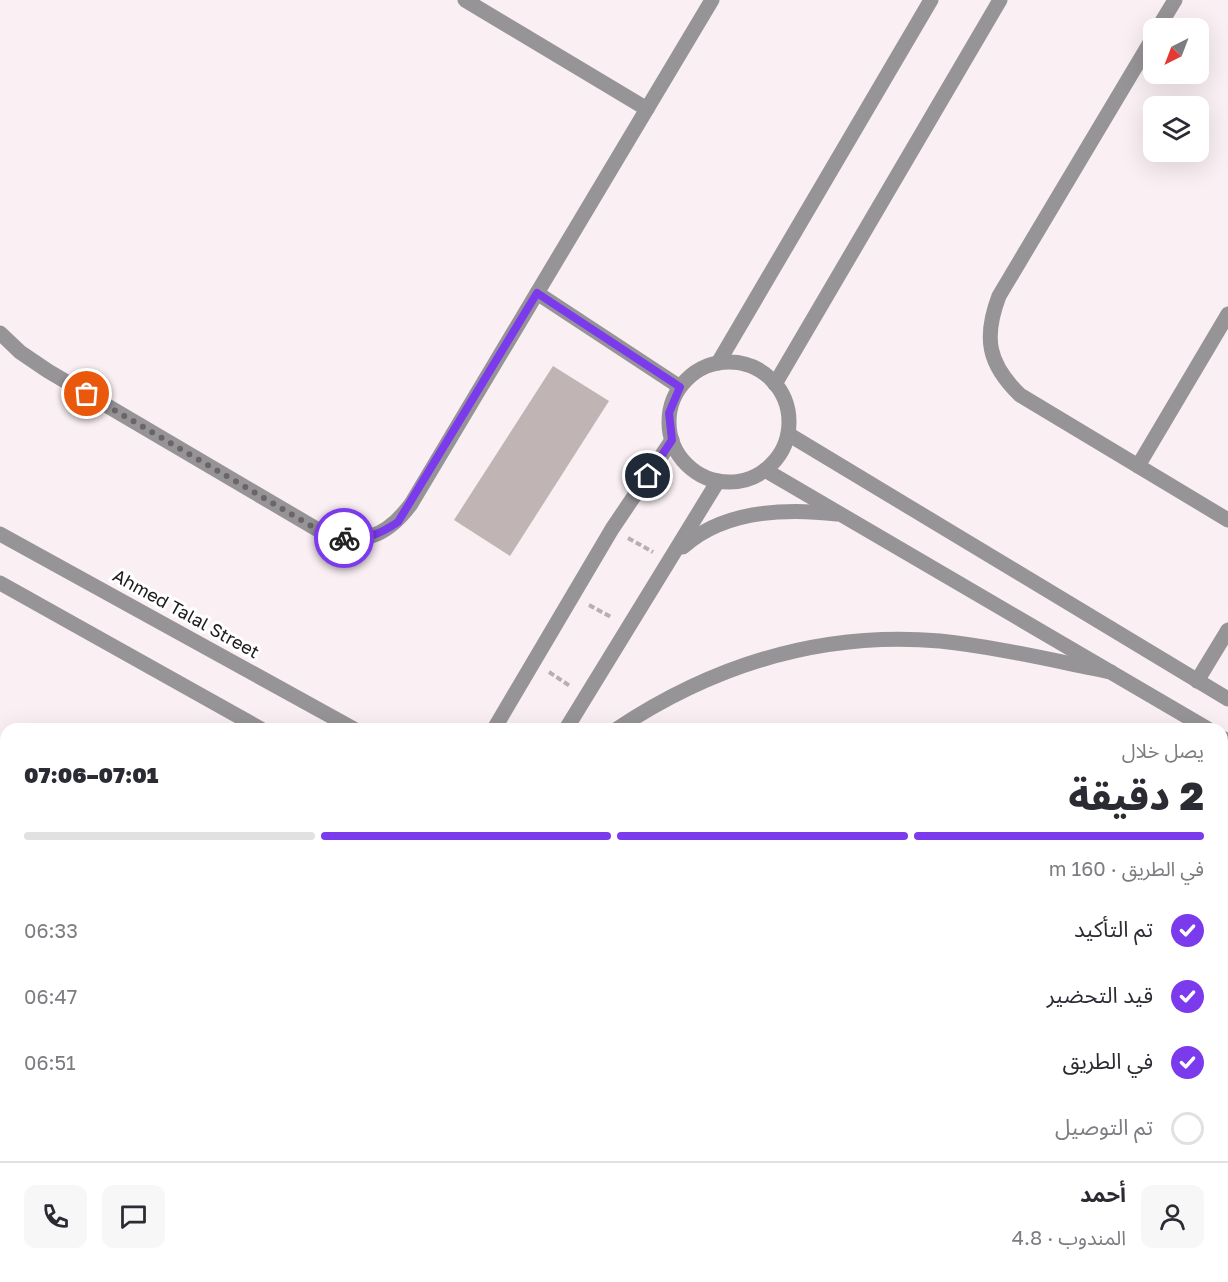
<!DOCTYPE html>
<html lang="ar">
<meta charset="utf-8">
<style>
body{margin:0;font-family:"Golos Text","Noto Sans Arabic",sans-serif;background:#f7f7f7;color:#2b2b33;direction:rtl;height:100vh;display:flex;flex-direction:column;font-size:22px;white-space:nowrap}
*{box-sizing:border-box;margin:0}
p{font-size:20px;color:#7c7c81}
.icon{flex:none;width:33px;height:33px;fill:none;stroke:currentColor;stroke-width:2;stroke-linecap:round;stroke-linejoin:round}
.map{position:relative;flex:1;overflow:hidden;direction:ltr}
.drawer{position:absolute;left:0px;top:723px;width:1228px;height:560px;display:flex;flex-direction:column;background:#fff;border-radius:18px 18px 0 0;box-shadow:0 6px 24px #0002;direction:rtl}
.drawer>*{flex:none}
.needle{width:39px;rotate:222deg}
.tools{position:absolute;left:1143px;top:18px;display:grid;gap:12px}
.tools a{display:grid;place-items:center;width:66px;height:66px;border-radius:12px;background:#fff;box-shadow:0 6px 24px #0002;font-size:30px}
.pin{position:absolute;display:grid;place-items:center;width:51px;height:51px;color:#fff;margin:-26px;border:3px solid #fff;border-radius:50%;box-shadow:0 2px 6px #0007}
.courier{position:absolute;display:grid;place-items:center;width:60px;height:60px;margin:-30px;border:4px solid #7c3aed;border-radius:50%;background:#fff;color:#222;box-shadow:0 2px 8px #0007}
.headline em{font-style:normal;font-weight:800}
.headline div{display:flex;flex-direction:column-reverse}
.headline{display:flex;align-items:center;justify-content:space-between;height:102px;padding:0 24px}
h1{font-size:39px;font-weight:800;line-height:45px}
.bar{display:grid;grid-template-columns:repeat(4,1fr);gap:9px 6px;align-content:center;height:72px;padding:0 24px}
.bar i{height:8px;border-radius:4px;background:#e1e1e2}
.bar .on{background:#7c3aed}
.bar p{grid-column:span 4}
.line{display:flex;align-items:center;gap:15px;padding:0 24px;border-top:2px solid #e1e1e2}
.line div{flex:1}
.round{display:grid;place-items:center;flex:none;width:63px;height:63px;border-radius:12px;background:#f7f7f7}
ol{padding:0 24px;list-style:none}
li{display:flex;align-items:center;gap:18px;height:66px}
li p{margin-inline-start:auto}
li .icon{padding:6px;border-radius:50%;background:#7c3aed;color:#fff;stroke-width:4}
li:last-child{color:#7c7c81}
li i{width:33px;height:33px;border:3px solid #e1e1e2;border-radius:50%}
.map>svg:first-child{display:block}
.building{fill:#c0b5b4}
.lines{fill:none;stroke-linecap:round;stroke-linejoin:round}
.path{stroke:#b8afb3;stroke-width:4;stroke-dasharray:6 3;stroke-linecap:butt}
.minor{stroke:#979497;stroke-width:15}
.done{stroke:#6c6568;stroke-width:6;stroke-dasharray:0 10.8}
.route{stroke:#7c3aed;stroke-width:8}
.labels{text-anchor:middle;stroke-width:6;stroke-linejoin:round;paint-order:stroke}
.street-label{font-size:18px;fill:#1f1b1d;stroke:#fff}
</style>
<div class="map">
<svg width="1228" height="1282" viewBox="0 0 1228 1282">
<rect width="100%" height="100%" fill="#faeff3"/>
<!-- building -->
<polygon class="building" points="553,366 609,401 510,556 454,520"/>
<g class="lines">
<!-- path -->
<g class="path">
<polyline points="628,538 653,552"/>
<polyline points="589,605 611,617"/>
<polyline points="549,672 570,686"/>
<polyline points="1222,938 1228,939"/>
<polyline points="1222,965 1228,965"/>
<polyline points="1222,1083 1228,1074"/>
<polyline points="664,1276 665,1282"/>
</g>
<!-- minor -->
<g class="minor">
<polyline points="465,0 647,109"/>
<polyline points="1158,28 1175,0"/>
<path d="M1154,36L999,296C983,338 988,364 1020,395L1228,520"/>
<polyline points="537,293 680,387"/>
<path d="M0,333L20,352L48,371L320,531C360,546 385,539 411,504L712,0"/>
<circle cx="729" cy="422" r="60"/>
<polyline points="718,363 931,0"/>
<polyline points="775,384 1000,0"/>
<polyline points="788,434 1228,699"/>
<polyline points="1138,466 1228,314"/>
<polyline points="765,470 1208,729"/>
<polyline points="0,534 354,729"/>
<path d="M683,547C724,510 786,508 837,514"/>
<polyline points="0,583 261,729"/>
<polyline points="1197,681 1228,630"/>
<polyline points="494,729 612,529 672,440"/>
<polyline points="566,729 718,481"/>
<path d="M617,729C715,664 822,631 940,641C997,647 1055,661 1111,672"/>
<polyline points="1222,738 1228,741"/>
<polyline points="0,1151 6,1154"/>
<polyline points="1222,1153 1228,1157"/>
<polyline points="0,1190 6,1193"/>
<polyline points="105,1276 109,1282"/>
<polyline points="147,1276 156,1282"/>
<polyline points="211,1276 220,1282"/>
<polyline points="298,1276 299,1282"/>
<polyline points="761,1276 769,1282"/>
<polyline points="1153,1276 1155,1282"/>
<polyline points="197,1282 200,1276"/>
<polyline points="239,1282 242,1276"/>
<polyline points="631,1282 634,1276"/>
</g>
</g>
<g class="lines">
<!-- done -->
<polyline class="done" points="87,394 320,531 344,538"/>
<!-- route -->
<path class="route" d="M344,538C366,540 380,534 398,522L537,293L680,387L669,413L672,440L648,476"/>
</g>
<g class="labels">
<!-- street labels -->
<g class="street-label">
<text transform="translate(186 614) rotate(29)" y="6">Ahmed Talal Street</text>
</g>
</g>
</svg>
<div class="tools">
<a><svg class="needle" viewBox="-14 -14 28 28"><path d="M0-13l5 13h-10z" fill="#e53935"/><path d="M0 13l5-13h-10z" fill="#7c7c81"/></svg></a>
<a><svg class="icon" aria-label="layers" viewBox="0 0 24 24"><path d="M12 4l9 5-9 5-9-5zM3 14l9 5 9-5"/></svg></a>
</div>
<div class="pin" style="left:87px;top:394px;background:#ea580c"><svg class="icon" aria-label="bag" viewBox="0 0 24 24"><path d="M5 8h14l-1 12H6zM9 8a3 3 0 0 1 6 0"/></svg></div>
<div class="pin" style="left:648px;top:476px;background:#1f2937"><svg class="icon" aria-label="home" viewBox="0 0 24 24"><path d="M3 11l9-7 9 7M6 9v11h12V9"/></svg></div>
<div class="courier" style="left:344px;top:538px"><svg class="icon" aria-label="bike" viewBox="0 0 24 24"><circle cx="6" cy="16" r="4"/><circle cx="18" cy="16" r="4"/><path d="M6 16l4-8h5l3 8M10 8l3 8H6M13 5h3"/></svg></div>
<section class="drawer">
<div class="headline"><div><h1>2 دقيقة</h1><p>يصل خلال</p></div><em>07:01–07:06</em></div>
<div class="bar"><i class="on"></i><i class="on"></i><i class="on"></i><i></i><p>في الطريق · 160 m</p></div>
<ol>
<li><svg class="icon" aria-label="check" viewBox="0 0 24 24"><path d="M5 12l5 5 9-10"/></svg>تم التأكيد<p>06:33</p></li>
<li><svg class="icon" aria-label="check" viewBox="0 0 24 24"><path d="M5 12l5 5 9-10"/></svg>قيد التحضير<p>06:47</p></li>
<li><svg class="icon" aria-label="check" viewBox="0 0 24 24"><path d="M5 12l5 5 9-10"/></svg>في الطريق<p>06:51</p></li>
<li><i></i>تم التوصيل</li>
</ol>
<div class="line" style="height:108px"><a class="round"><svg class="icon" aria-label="person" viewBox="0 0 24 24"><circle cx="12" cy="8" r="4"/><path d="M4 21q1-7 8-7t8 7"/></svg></a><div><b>أحمد</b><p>المندوب · 4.8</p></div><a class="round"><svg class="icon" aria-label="chat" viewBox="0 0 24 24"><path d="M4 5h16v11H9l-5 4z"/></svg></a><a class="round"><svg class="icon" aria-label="phone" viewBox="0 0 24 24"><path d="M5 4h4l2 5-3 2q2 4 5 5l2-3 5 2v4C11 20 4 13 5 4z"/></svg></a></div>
</section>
</div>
